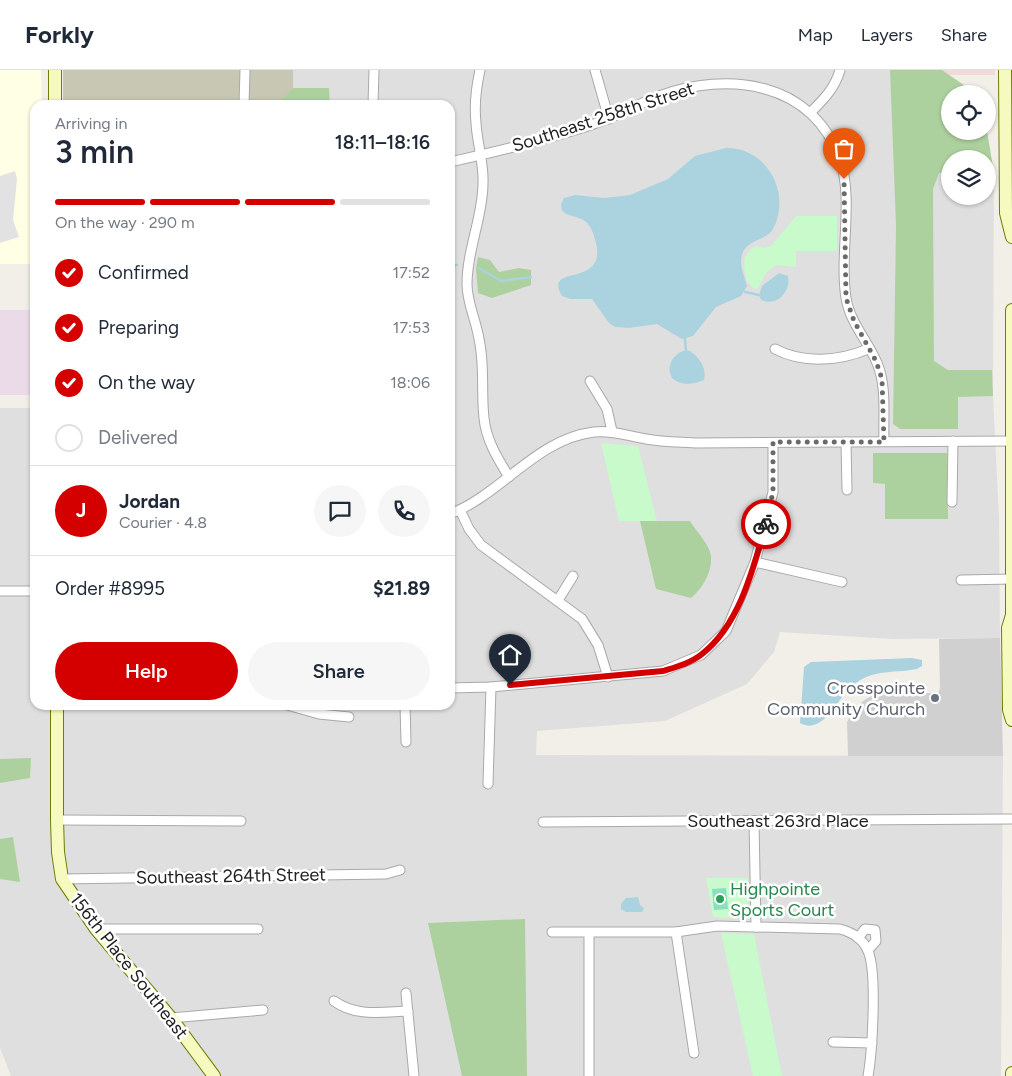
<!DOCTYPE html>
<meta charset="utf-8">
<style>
body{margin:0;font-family:Figtree,sans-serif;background:#f6f6f7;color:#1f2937;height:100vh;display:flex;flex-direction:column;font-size:19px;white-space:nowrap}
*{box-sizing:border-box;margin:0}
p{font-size:16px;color:#747a83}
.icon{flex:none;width:28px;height:28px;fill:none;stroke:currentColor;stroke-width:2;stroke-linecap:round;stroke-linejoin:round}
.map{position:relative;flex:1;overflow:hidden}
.details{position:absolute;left:30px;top:30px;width:425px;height:610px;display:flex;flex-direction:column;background:#fff;border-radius:15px;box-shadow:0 1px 4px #0004}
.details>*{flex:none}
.controls{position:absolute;left:941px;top:15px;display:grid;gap:10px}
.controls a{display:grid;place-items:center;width:55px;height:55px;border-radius:50%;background:#fff;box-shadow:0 1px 4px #0004;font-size:25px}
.pin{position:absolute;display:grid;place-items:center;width:42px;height:42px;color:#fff;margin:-51px -21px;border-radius:50% 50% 50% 0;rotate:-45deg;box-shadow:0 0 5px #0007}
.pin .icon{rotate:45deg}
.courier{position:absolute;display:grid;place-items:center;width:50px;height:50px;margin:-25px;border:4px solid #d40000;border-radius:50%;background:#fff;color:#222;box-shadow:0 1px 6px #0007}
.headline em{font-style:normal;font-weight:600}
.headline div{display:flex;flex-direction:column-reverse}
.headline{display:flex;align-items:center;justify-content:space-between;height:85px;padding:0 25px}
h1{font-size:32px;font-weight:600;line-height:38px}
.bar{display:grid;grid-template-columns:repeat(4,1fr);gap:8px 5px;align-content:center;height:60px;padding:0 25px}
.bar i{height:6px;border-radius:4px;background:#e0e1e3}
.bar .selected{background:#d40000}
.bar p{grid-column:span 4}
.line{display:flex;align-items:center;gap:12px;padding:0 25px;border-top:1px solid #e0e1e3}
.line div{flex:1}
.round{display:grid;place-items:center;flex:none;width:52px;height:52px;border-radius:26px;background:#f6f6f7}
ol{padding:0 25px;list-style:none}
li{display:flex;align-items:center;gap:15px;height:55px}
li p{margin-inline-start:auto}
li .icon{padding:5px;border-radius:50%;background:#d40000;color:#fff;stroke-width:4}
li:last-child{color:#747a83}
li i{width:28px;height:28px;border:2px solid #e0e1e3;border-radius:50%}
.button{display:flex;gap:10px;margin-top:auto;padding:10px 25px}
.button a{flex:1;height:58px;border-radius:30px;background:#d40000;color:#fff;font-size:20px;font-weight:600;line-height:58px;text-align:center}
.button a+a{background:#f6f6f7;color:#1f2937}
header{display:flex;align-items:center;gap:30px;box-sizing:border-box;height:70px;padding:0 25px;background:#fff;border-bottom:1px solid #e0e1e3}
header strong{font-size:24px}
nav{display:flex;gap:28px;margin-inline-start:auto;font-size:18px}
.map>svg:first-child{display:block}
.residential{fill:#e0dfdf}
.commercial{fill:#f2dad9}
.industrial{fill:#ebdbe8}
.education{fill:#ffffe5}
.religious{fill:#d0d0d0}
.construction{fill:#c7c7b4}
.forest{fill:#add19e}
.park{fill:#c8facc}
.pitch{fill:#88e0be}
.parking{fill:#e2e2e2}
.water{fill:#aad3df}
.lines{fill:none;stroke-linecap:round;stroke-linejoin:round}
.stream{stroke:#aad3df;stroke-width:2.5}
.street-casing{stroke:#a9a9a9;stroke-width:11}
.secondary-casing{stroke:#707d05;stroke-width:14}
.street{stroke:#fff;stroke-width:9}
.secondary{stroke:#f7fabf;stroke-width:12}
.done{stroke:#6b6a68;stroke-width:5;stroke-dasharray:0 9}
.route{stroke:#d40000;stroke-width:6}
.worship-dot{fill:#6b7280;stroke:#fff;stroke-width:2}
.leisure-dot{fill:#2e9e5b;stroke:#fff;stroke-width:2}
.labels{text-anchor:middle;stroke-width:5;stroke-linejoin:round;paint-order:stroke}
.street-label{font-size:18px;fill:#222;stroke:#fff}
.worship-label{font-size:18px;fill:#5b616d;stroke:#fff;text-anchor:end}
.leisure-label{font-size:18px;fill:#27864d;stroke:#fff;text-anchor:start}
</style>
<header>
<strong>Forkly</strong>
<nav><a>Map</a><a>Layers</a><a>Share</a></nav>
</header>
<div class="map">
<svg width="1012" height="1006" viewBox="0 0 1012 1006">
<rect width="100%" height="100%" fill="#f2efe9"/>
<!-- residential -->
<polygon class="residential" points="293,0 908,0 907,103 950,103 950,126 988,126 988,103 994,103 993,326 999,448 1000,568 893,569 780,562 774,582 747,614 665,651 537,661 536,685 1003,686 1001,1006 11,1006 0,978 0,338 35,338 35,635 450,635 450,35 330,35 329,18 293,18"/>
<!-- commercial -->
<rect class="commercial" x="908" y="0" width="87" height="5"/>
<!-- industrial -->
<rect class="industrial" x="0" y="240" width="35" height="85"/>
<!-- education -->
<polygon class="education" points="0,0 41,0 42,35 35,35 35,194 0,194"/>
<!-- religious -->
<polygon class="religious" points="1000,568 1003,686 848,686 847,652 854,639 863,631 874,624 891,619 938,624 940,618 939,569"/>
<!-- construction -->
<rect class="construction" x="63" y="0" width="230" height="35"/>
<!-- forest -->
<g class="forest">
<polygon points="890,0 942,0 977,24 950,24 950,61 987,61 994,103 988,103 988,89 950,89 950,103 939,103 933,119 934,291 948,300 992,300 993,326 958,327 958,359 900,359 893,354 896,155"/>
<polygon points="293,18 329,18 330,35 277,35"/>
<polygon points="478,187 490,190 499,202 519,198 531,200 531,215 492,228 478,223 476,199"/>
<polygon points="873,383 947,383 948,449 885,449 885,414 873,413"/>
<path d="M640,451H690C696,461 710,475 711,486C712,502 703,518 691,528L656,519Z"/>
<polygon points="31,688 30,708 0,713 0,689"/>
<polygon points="13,767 20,812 0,809 0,769"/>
<polygon points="525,849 527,1006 462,1006 428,853"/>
</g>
<!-- park -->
<g class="park">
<path d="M796,146H837V181H796V197L776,195L766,203L758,218L754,219C742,209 739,182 756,176L765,178L771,176Z"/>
<polygon points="601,373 638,376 657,451 619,451"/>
<path d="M706,808H748C748,843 754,852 713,847Z"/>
<polygon points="721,863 754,864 782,1006 753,1006"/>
</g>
<!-- pitch -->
<polygon class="pitch" points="726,818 728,839 714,840 712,819"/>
<!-- parking -->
<polygon class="parking" points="15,101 17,109 13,150 19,167 0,173 0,106"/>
<!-- water -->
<g class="water">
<path d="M726,78C767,77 792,124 773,159C767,170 749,169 743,182C738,193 744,205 747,216L741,226L716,237L693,266L682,269L657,254L629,258L615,257L609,253L592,229H571L562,226C542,193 607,219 596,173C594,166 592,157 586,152C579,146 569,147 562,141L561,134L564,128L575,125L604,128L630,125L668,109L695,86Z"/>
<path d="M779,203L788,206C791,222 777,237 761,230L759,225L762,216Z"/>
<path d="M683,281H690C699,287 707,298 704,310C693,315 681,316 672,308C666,296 672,286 683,281Z"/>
<path d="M912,588L922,590V596L917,599C891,604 870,598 849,619C835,633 822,665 800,653L804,597L811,592Z"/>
<polygon points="638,827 640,835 644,838 642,842 626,842 621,839 621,834 626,828"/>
</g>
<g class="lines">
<!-- stream -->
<g class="stream">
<polyline points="450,196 457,195"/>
<polyline points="479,198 501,211 531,207"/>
<polyline points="745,222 759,225"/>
<polyline points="685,269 686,281"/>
</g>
<!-- street casing -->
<g class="street-casing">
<g id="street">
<path d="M480,0C476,18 474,35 476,53C477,73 484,93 483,113C483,147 467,179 467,214C467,233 476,250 479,269C485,296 481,322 484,348C486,370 498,389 509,407"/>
<polyline points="595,0 609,49"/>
<polyline points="244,35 245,0"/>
<polyline points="373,35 374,0"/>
<path d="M811,42C824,29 835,18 840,0"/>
<path d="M450,92C495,82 541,71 585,57C611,49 634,36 659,26C728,1 812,11 840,89C854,131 839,184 846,228C850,253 868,271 877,293C887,316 883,346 884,371"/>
<path d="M775,279C803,294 840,291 868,279"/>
<polyline points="590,311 607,339 612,361"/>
<polyline points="846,372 847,420"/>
<polyline points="952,432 953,371"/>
<polyline points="460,440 469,459 481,475 582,549 598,575 608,607"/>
<path d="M450,444C502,424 536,369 594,362C612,360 628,366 646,369C662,372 679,372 695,373L1012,371"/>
<polyline points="755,492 842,512"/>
<polyline points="961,510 1012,509"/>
<polyline points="0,521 35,521"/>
<polyline points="558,530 573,506"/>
<polyline points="450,618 491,617 663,601 701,585 726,561 755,492 773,422 773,373"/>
<polyline points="287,635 319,644 349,647"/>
<polyline points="405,635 406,672"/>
<polyline points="488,714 491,617"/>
<polyline points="57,750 241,751"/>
<polyline points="754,751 756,857"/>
<polyline points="543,752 1012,749"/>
<polyline points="62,809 386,804 400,800"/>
<polyline points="96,859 258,859"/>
<path d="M552,862H676L717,856L840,859C851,862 862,868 867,879C878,898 872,983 868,1006"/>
<polyline points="676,862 694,983"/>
<polyline points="589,863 589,1006"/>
<polyline points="858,868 865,859 875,860 876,871 868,880"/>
<polyline points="406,923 414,1006"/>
<path d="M334,931C356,947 381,942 408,941"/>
<polyline points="171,948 263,940"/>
<polyline points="833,972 872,973"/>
</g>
</g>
<!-- secondary casing -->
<g class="secondary-casing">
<g id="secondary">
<polyline points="55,0 55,35"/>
<polyline points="1005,0 1006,143 1012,167"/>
<polyline points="1012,240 1012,543"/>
<polyline points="1012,545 1008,558 1009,640 1012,650"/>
<polyline points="57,635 57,750 58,782 62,809 96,859 171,948 214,1006"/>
<polyline points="1012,1006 1012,1003"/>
</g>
</g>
<!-- street -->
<use href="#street" class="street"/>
<!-- secondary -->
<use href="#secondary" class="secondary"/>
</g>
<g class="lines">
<!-- done -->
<polyline class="done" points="766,454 773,422 773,372 884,372 882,309 876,291 854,251 846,228 844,109"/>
<!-- route -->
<path class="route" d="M510,615L663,601C676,597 691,593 702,584C740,554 753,499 766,454"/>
</g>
<!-- markers -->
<circle class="worship-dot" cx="935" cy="628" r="5"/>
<circle class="leisure-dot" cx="720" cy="829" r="5"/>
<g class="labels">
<!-- street labels -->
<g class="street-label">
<text transform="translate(603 47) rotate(-18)" y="6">Southeast 258th Street</text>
<text x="778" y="757">Southeast 263rd Place</text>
<text transform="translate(231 806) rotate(-1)" y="6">Southeast 264th Street</text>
<text transform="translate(129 896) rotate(52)" y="6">156th Place Southeast</text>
</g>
<!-- worship labels -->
<g class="worship-label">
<text x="925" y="624">Crosspointe<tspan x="925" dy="21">Community Church</tspan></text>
</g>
<!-- leisure labels -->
<g class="leisure-label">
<text x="730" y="825">Highpointe<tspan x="730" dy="21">Sports Court</tspan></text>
</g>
</g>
</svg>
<div class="controls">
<a><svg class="icon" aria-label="locate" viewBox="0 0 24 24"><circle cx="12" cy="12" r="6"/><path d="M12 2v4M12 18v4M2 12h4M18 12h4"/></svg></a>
<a><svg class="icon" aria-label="layers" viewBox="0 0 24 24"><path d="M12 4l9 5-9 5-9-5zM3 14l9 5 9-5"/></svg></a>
</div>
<div class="pin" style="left:844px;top:109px;background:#ea580c"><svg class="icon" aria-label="bag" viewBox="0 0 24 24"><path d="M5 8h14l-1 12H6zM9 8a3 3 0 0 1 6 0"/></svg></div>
<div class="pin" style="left:510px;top:615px;background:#1f2937"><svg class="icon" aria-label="home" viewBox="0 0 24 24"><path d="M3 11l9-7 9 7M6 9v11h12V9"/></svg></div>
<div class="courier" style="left:766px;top:454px"><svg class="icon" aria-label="bike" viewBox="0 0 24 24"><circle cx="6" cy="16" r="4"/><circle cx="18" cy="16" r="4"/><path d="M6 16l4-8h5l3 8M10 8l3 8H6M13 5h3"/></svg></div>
<section class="details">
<div class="headline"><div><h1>3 min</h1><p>Arriving in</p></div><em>18:11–18:16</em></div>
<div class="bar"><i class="selected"></i><i class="selected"></i><i class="selected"></i><i></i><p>On the way · 290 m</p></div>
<ol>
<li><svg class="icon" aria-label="check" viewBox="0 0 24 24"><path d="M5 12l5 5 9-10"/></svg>Confirmed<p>17:52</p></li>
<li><svg class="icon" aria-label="check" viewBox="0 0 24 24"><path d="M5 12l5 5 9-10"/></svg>Preparing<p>17:53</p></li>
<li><svg class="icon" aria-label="check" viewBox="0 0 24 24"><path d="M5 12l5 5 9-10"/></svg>On the way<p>18:06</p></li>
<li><i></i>Delivered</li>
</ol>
<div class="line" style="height:90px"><b class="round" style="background:#d40000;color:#fff">J</b><div><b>Jordan</b><p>Courier · 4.8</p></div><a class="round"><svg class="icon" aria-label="chat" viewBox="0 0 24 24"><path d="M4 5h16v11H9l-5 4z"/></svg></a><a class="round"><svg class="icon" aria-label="phone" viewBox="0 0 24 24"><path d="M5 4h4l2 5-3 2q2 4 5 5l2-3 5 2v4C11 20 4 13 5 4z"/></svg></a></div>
<div class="line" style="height:65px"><div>Order #8995</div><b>$21.89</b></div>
<div class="button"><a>Help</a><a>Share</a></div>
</section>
</div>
